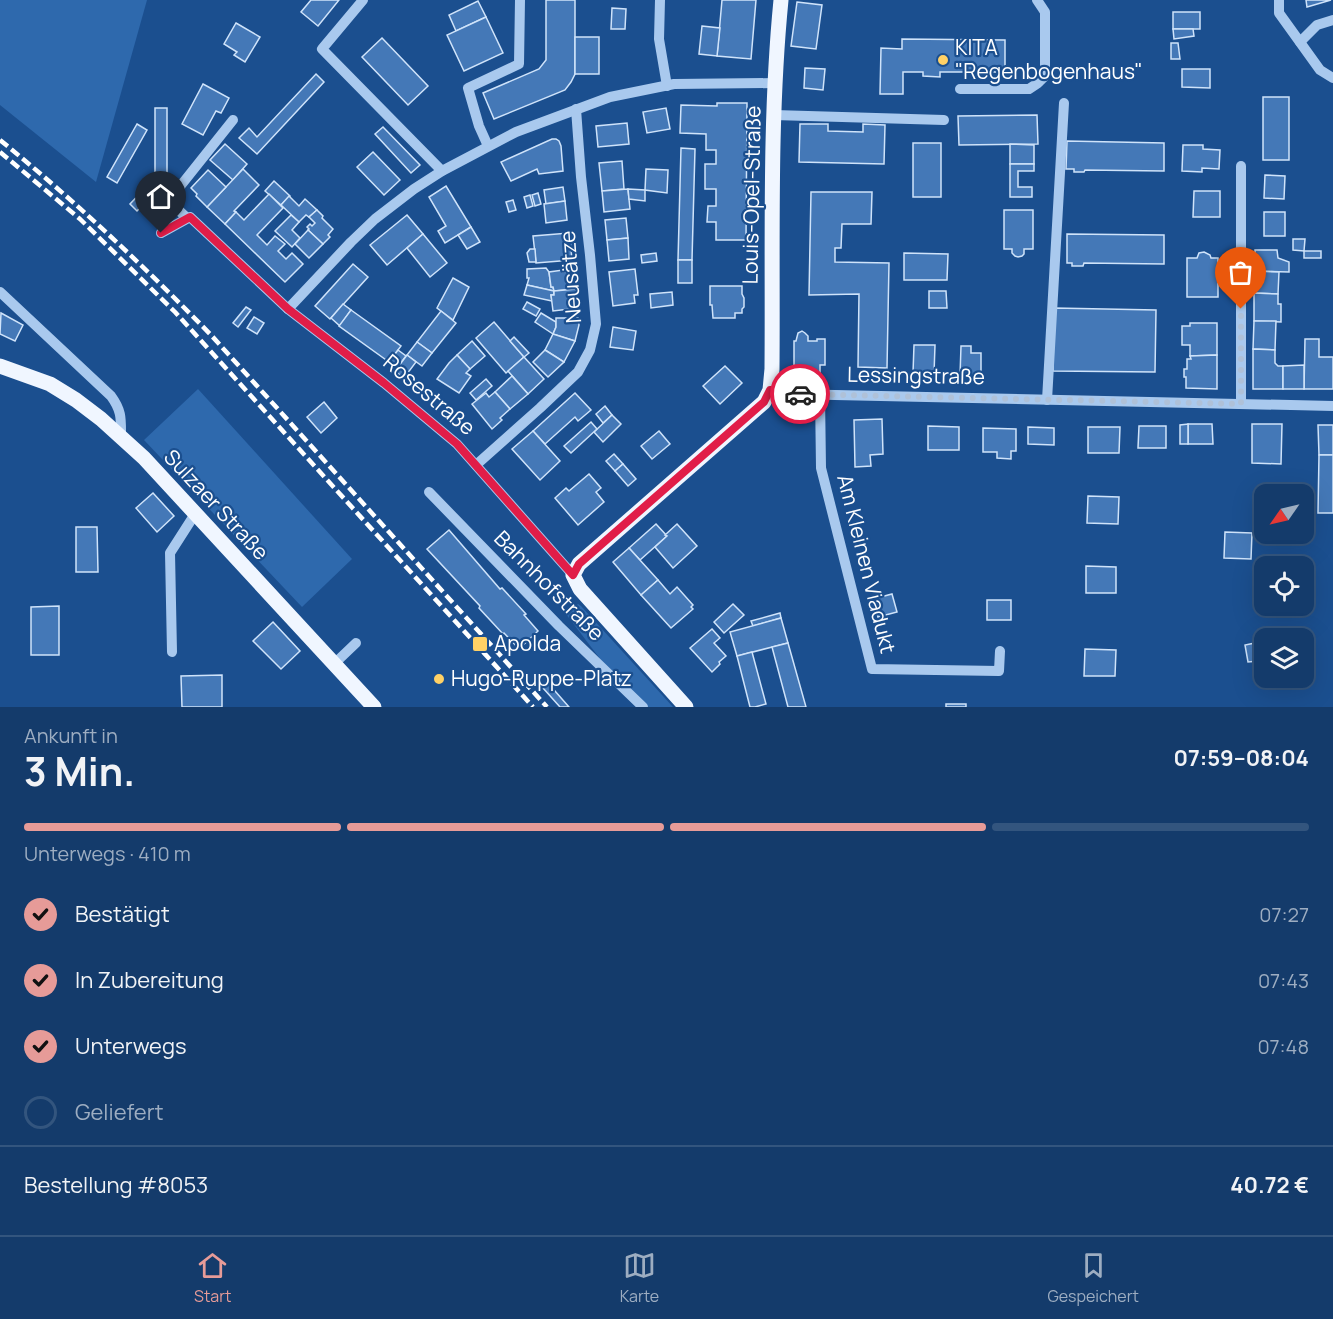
<!DOCTYPE html>
<html lang="de">
<meta charset="utf-8">
<style>
body{margin:0;font-family:Manrope,sans-serif;background:#214673;color:#f1f3f6;height:100vh;display:flex;flex-direction:column;font-size:22px;white-space:nowrap}
*{box-sizing:border-box;margin:0}
p{font-size:20px;color:#9dadc1}
.icon{flex:none;width:33px;height:33px;fill:none;stroke:currentColor;stroke-width:2;stroke-linecap:round;stroke-linejoin:round}
.map{position:relative;height:707px;overflow:hidden}
.panel{display:flex;flex-direction:column;background:#143b6b;flex:1}
.panel>*{flex:none}
.needle{width:39px;rotate:236deg}
.fabs{position:absolute;left:1254px;top:484px;display:grid;gap:12px}
.fabs a{display:grid;place-items:center;width:60px;height:60px;border-radius:12px;background:#143b6b;box-shadow:0 6px 24px #0002,0 0 0 2px #33557e;font-size:30px}
.pin{position:absolute;display:grid;place-items:center;width:51px;height:51px;color:#fff;margin:-62px -26px;border-radius:50% 50% 50% 0;rotate:-45deg;box-shadow:0 0 6px #0007}
.pin .icon{rotate:45deg}
.courier{position:absolute;display:grid;place-items:center;width:60px;height:60px;margin:-30px;border:4px solid #e11d48;border-radius:50%;background:#fff;color:#222;box-shadow:0 2px 8px #0007}
.overview em{font-style:normal;font-weight:700}
.overview div{display:flex;flex-direction:column-reverse}
.overview{display:flex;align-items:center;justify-content:space-between;height:102px;padding:0 24px}
h1{font-size:39px;font-weight:700;line-height:45px}
.bar{display:grid;grid-template-columns:repeat(4,1fr);gap:9px 6px;align-content:center;height:72px;padding:0 24px}
.bar i{height:8px;border-radius:4px;background:#33557e}
.bar .active{background:#e69b98}
.bar p{grid-column:span 4}
.line{display:flex;align-items:center;gap:15px;padding:0 24px;border-top:2px solid #33557e}
.line div{flex:1}
ol{padding:0 24px;list-style:none}
li{display:flex;align-items:center;gap:18px;height:66px}
li p{margin-inline-start:auto}
li .icon{padding:6px;border-radius:50%;background:#e69b98;color:#111;stroke-width:4}
li:last-child{color:#9dadc1}
li i{width:33px;height:33px;border:3px solid #33557e;border-radius:50%}
.tabs{display:flex;justify-content:space-around;align-items:center;height:84px;border-top:2px solid #33557e;background:#143b6b;font-size:16px;color:#9dadc1}
.tabs a{display:grid;justify-items:center;gap:3px}
.tabs .active{color:#e69b98}
.map>svg:first-child{display:block}
.green{fill:#2e69ad}
.building{fill:#4478b7;stroke:#cfe3fa;stroke-width:1.5}
.lines{fill:none;stroke-linecap:round;stroke-linejoin:round}
.minor{stroke:#a9c9ee;stroke-width:10}
.major{stroke:#f0f6ff;stroke-width:15}
.rail{stroke:#fff;stroke-width:4.5;stroke-dasharray:10 4.5;stroke-linecap:butt}
.done{stroke:#afc1d8;stroke-width:6;stroke-dasharray:0 10.8}
.route{stroke:#e11d48;stroke-width:8}
.poi-dot{fill:#ffd166;stroke:#1b4f8f;stroke-width:2}
.labels{text-anchor:middle;stroke-width:4.5;stroke-linejoin:round;paint-order:stroke}
.poi-label{font-size:21px;fill:#fff;stroke:#1b4f8f;text-anchor:start}
.street-label{font-size:21px;fill:#fff;stroke:#1b4f8f}
</style>
<div class="map">
<svg width="1333" height="707" viewBox="0 0 1333 707">
<rect width="100%" height="100%" fill="#1b4f8f"/>
<!-- green -->
<g class="green">
<polygon points="0,0 147,0 96,182 0,105"/>
<polygon points="198,389 352,559 302,607 144,440"/>
<polygon points="578,604 581,606 673,707 648,707 604,664 566,614"/>
</g>
<!-- building -->
<g class="building">
<polygon points="311,0 339,0 318,26 301,12"/>
<polygon points="546,0 575,0 575,74 571,82 565,90 494,119 483,93 539,69 546,60"/>
<polygon points="722,0 756,0 751,59 717,56"/>
<polygon points="1306,0 1331,0 1307,7"/>
<polygon points="478,1 486,17 456,31 449,15"/>
<polygon points="797,2 822,5 816,49 791,46"/>
<polygon points="612,8 626,9 625,29 611,29"/>
<rect x="1173" y="12" width="27" height="17"/>
<polygon points="486,17 503,53 464,71 447,35"/>
<polygon points="236,23 260,37 245,62 234,55 237,52 224,44"/>
<polygon points="702,26 720,28 717,56 699,54"/>
<polygon points="1173,29 1193,29 1194,36 1174,39"/>
<rect x="575" y="37" width="24" height="37"/>
<polygon points="382,38 428,86 408,105 362,57"/>
<polygon points="902,39 1005,40 1005,72 940,72 940,77 923,76 923,72 903,72 903,94 880,94 881,48 902,49"/>
<polygon points="1171,43 1178,43 1180,59 1171,59"/>
<polygon points="805,68 825,69 823,90 804,88"/>
<polygon points="1182,69 1210,69 1210,88 1182,87"/>
<polygon points="316,74 324,82 257,154 239,138 249,128 257,137"/>
<polygon points="203,84 229,98 221,113 216,111 203,135 182,124"/>
<rect x="1263" y="97" width="26" height="63"/>
<polygon points="717,103 747,103 746,240 716,240 716,222 707,222 708,206 716,206 716,189 705,189 705,164 716,164 716,150 706,150 706,134 680,133 681,105 717,106"/>
<rect x="155" y="108" width="12" height="74"/>
<polygon points="666,108 670,129 647,133 643,112"/>
<polygon points="1037,115 1038,144 959,145 958,116"/>
<polygon points="627,123 629,144 598,147 596,126"/>
<polygon points="137,124 147,130 117,183 107,177"/>
<polygon points="800,124 828,124 828,131 863,132 863,124 885,125 884,164 799,162"/>
<polygon points="383,127 420,165 411,173 375,134"/>
<polygon points="552,139 556,139 559,141 561,146 563,171 539,174 537,169 511,181 501,162"/>
<polygon points="1067,141 1164,143 1164,171 1085,170 1084,172 1074,172 1074,169 1066,169"/>
<rect x="913" y="143" width="28" height="54"/>
<polygon points="225,144 247,164 233,180 210,160"/>
<polygon points="1010,144 1034,145 1034,164 1010,164"/>
<polygon points="1183,145 1203,145 1203,149 1220,150 1219,169 1202,168 1202,172 1182,171"/>
<polygon points="681,148 695,149 692,260 678,260"/>
<polygon points="373,152 400,180 384,195 357,167"/>
<polygon points="622,161 624,189 602,191 599,163"/>
<polygon points="1010,164 1034,164 1034,171 1018,171 1018,187 1032,187 1032,197 1010,197"/>
<polygon points="243,169 259,185 234,211 236,212 225,224 207,207"/>
<polygon points="646,169 668,170 667,193 645,190"/>
<polygon points="208,170 226,187 207,207 196,196 197,194 191,188"/>
<polygon points="1265,175 1285,176 1284,199 1264,198"/>
<polygon points="274,181 290,196 281,205 265,191"/>
<polygon points="149,184 156,191 137,211 130,204"/>
<polygon points="446,186 471,227 445,243 438,231 446,226 429,197"/>
<polygon points="563,187 565,201 546,204 544,190"/>
<polygon points="628,189 630,209 604,212 602,191"/>
<polygon points="628,189 645,190 645,201 629,199"/>
<polygon points="156,191 164,199 148,217 140,209"/>
<polygon points="1194,191 1220,191 1220,217 1193,217"/>
<polygon points="811,192 872,192 871,224 842,224 841,248 835,248 835,262 889,263 887,368 858,367 859,294 809,295"/>
<polygon points="538,193 541,204 535,206 532,195"/>
<polygon points="269,194 283,208 257,235 267,245 275,236 285,244 278,251 286,259 292,253 303,264 285,282 225,224 236,212 244,220"/>
<polygon points="530,195 533,206 527,208 524,197"/>
<polygon points="289,196 299,206 305,199 317,210 309,217 306,215 299,222 281,205"/>
<polygon points="513,200 516,210 509,212 506,202"/>
<polygon points="565,201 567,220 546,223 544,204"/>
<polygon points="317,210 323,216 322,218 333,229 328,235 330,237 323,244 308,230 309,229 307,227 310,224 312,226 315,223 309,217"/>
<polygon points="1004,210 1033,210 1033,249 1024,249 1024,254 1022,256 1018,257 1015,256 1012,253 1012,249 1004,249"/>
<rect x="1264" y="212" width="21" height="24"/>
<polygon points="291,215 299,222 292,230 300,238 292,247 275,231"/>
<polygon points="407,215 423,234 387,265 370,245"/>
<polygon points="626,218 628,238 607,240 605,220"/>
<polygon points="471,227 480,242 467,249 458,235"/>
<polygon points="308,230 323,244 309,258 295,244"/>
<polygon points="569,233 570,239 573,244 571,249 572,260 536,263 533,236"/>
<polygon points="423,234 447,263 430,277 407,248"/>
<polygon points="1067,234 1164,235 1164,264 1084,263 1083,266 1072,266 1072,263 1067,263"/>
<polygon points="628,238 629,259 609,261 607,240"/>
<polygon points="1293,239 1305,239 1304,251 1293,250"/>
<polygon points="530,249 535,249 536,262 529,262 527,253"/>
<polygon points="1255,250 1277,250 1278,258 1289,262 1289,272 1255,271"/>
<rect x="1304" y="251" width="17" height="7"/>
<polygon points="1204,252 1210,255 1211,258 1218,258 1218,297 1187,297 1187,258 1197,258 1199,253"/>
<polygon points="656,253 657,261 642,263 641,255"/>
<polygon points="904,253 948,254 947,280 904,280"/>
<rect x="678" y="260" width="14" height="23"/>
<polygon points="353,264 368,277 330,319 315,306"/>
<polygon points="546,268 549,272 551,287 553,287 554,291 527,285 529,278 527,278 527,269"/>
<polygon points="635,269 638,295 634,295 635,303 613,306 609,272"/>
<polygon points="563,270 563,272 573,270 576,289 554,291 553,287 551,287 549,272"/>
<polygon points="1255,271 1279,272 1278,294 1254,293"/>
<polygon points="453,278 469,287 453,320 437,308"/>
<polygon points="527,285 554,291 554,295 551,295 552,301 524,295"/>
<polygon points="710,286 742,286 742,294 744,298 744,307 742,309 742,313 735,313 735,318 713,318 712,305 710,305"/>
<polygon points="576,289 578,308 553,311 551,295 554,295 554,291"/>
<polygon points="929,291 946,291 947,308 929,308"/>
<polygon points="672,292 673,305 651,308 650,294"/>
<polygon points="1254,293 1278,294 1278,304 1281,304 1281,322 1254,321"/>
<polygon points="527,302 540,309 536,316 523,309"/>
<polygon points="343,304 351,310 340,326 331,318"/>
<polygon points="246,307 251,310 238,327 233,323"/>
<polygon points="1054,308 1156,310 1155,372 1053,371"/>
<polygon points="351,310 401,346 389,362 339,326"/>
<polygon points="441,311 456,323 432,353 417,342"/>
<polygon points="1,313 23,325 15,341 0,334"/>
<polygon points="541,313 556,322 556,327 553,334 535,322"/>
<polygon points="254,317 264,323 257,334 247,328"/>
<polygon points="556,318 578,318 579,325 575,341 553,334 556,327"/>
<polygon points="1254,321 1276,321 1275,350 1253,349"/>
<polygon points="494,322 524,357 506,373 476,338"/>
<polygon points="1190,323 1217,323 1217,355 1190,356 1190,345 1182,345 1182,326 1190,326"/>
<polygon points="613,327 636,331 633,350 610,347"/>
<polygon points="802,331 805,333 808,336 808,341 817,341 817,339 825,339 825,365 820,365 820,374 798,372 796,374 792,370 792,367 794,365 794,341 796,341 798,333"/>
<polygon points="553,334 575,341 564,362 545,350"/>
<polygon points="514,337 529,353 524,357 510,341"/>
<polygon points="1305,339 1319,339 1319,357 1333,357 1333,389 1304,389"/>
<polygon points="472,341 485,356 470,369 457,355"/>
<polygon points="417,342 432,353 422,366 407,355"/>
<polygon points="914,345 935,345 934,374 913,373"/>
<polygon points="961,346 971,346 971,353 981,353 981,376 960,376"/>
<polygon points="1253,349 1275,350 1275,363 1278,366 1283,366 1283,389 1253,389"/>
<polygon points="398,350 406,356 397,368 389,362"/>
<polygon points="545,350 564,362 548,377 533,362"/>
<polygon points="407,355 416,362 404,378 395,371"/>
<polygon points="457,355 470,369 466,373 471,376 459,393 437,379 449,363"/>
<polygon points="1217,355 1217,389 1186,388 1186,377 1184,377 1184,369 1187,369 1187,359 1191,359 1190,356"/>
<polygon points="524,357 544,379 528,394 508,371"/>
<polygon points="1304,365 1304,389 1283,389 1283,366"/>
<polygon points="725,366 742,383 720,404 703,386"/>
<polygon points="512,376 528,394 510,409 495,392"/>
<polygon points="486,379 492,386 476,400 470,393"/>
<polygon points="495,392 510,409 500,418 502,420 492,429 472,404 486,393 489,397"/>
<polygon points="575,393 591,410 578,421 575,417 545,444 533,431"/>
<polygon points="324,402 337,418 321,433 307,417"/>
<polygon points="605,406 612,415 603,423 596,414"/>
<polygon points="612,415 621,424 603,442 594,432"/>
<polygon points="882,419 883,454 870,455 871,466 855,467 854,420"/>
<polygon points="591,422 597,429 571,453 564,446"/>
<polygon points="1188,424 1212,424 1213,444 1188,444"/>
<polygon points="1188,424 1188,444 1180,444 1180,425"/>
<polygon points="1252,424 1282,424 1281,464 1252,463"/>
<polygon points="1318,425 1333,425 1333,455 1319,455"/>
<polygon points="928,426 959,427 959,450 928,450"/>
<polygon points="1139,426 1166,426 1166,448 1138,448"/>
<polygon points="1028,427 1054,428 1054,445 1028,444"/>
<polygon points="1088,427 1120,427 1119,453 1088,453"/>
<polygon points="983,428 1016,429 1016,451 1011,451 1011,459 997,458 997,452 983,452"/>
<polygon points="533,431 560,461 540,480 512,449"/>
<polygon points="659,431 670,444 652,459 641,446"/>
<polygon points="614,454 623,464 615,471 606,461"/>
<polygon points="1319,455 1333,455 1333,513 1318,513"/>
<polygon points="623,464 636,479 628,486 615,471"/>
<polygon points="589,474 601,488 596,492 604,502 578,525 555,498 566,488 569,491"/>
<polygon points="153,493 174,516 157,532 136,508"/>
<polygon points="1088,496 1119,497 1118,524 1087,523"/>
<polygon points="656,524 667,536 640,560 629,548"/>
<polygon points="677,524 697,546 673,568 655,547 667,536 665,535"/>
<polygon points="76,527 97,527 98,572 76,572"/>
<polygon points="449,530 500,589 502,588 526,614 524,615 538,631 519,649 504,633 503,634 479,608 480,606 427,549"/>
<polygon points="1225,532 1252,533 1251,559 1224,558"/>
<polygon points="629,548 658,580 641,595 613,562"/>
<polygon points="1086,566 1116,567 1116,593 1086,593"/>
<polygon points="658,580 670,594 677,587 693,605 691,607 693,609 671,628 641,595"/>
<polygon points="892,594 897,612 878,617 873,599"/>
<rect x="987" y="600" width="24" height="20"/>
<polygon points="733,604 744,615 724,633 714,622"/>
<polygon points="59,606 59,655 31,655 31,607"/>
<polygon points="780,613 781,618 753,626 751,621"/>
<polygon points="781,618 788,643 737,656 730,632"/>
<polygon points="273,622 300,651 281,669 253,641"/>
<polygon points="712,629 720,638 714,643 726,656 719,662 720,664 712,672 690,648"/>
<polygon points="788,643 806,707 788,707 772,647"/>
<polygon points="1255,643 1258,661 1248,662 1245,645"/>
<polygon points="1085,649 1116,650 1115,676 1084,676"/>
<polygon points="752,652 766,704 755,707 750,707 737,656"/>
<polygon points="222,675 222,707 182,707 181,676"/>
<polygon points="548,683 569,707 560,707 543,688"/>
<rect x="946" y="704" width="20" height="3"/>
</g>
<g class="lines">
<!-- minor -->
<g class="minor">
<polyline points="363,0 322,49 442,171"/>
<polyline points="660,0 659,39 667,86"/>
<polyline points="1279,0 1279,13 1320,70 1333,78"/>
<polyline points="1300,42 1317,25 1333,20"/>
<polyline points="960,89 1029,89 1038,83 1045,76 1045,12 1037,0"/>
<polyline points="774,115 944,120"/>
<polyline points="488,146 479,126 468,88 519,64 520,0"/>
<polyline points="187,218 173,205 174,194 233,120"/>
<polyline points="161,233 190,217 288,309 384,383 457,444 573,575"/>
<path d="M0,292L111,396C122,411 121,419 121,437"/>
<polyline points="288,309 351,242 375,219 414,189 442,171 516,132 610,97 674,84 775,83"/>
<polyline points="770,390 789,394 1333,406"/>
<polyline points="820,395 821,468 872,669 999,671 1000,651"/>
<polyline points="1047,400 1064,103"/>
<polyline points="1241,404 1241,166"/>
<polyline points="476,465 540,408 578,372 590,350 596,324 590,255 581,177 576,109"/>
<polyline points="429,492 559,626 643,707"/>
<polyline points="172,652 170,553 195,514"/>
<polyline points="334,664 356,643"/>
</g>
<!-- major -->
<g class="major">
<polyline points="0,366 50,384 76,400 101,419 144,458 374,707"/>
<path d="M686,707L580,589L573,575L579,564L764,402L770,390L772,369C773,246 769,122 781,0"/>
</g>
<!-- rail -->
<g class="rail">
<path d="M0,140C75,201 144,266 211,335L547,707"/>
<polyline points="0,152 80,219 175,312 533,707"/>
</g>
</g>
<g class="lines">
<!-- done -->
<polyline class="done" points="800,394 1241,404 1241,309"/>
<!-- route -->
<polyline class="route" points="161,233 190,217 288,309 384,383 457,444 573,575 579,564 764,402 770,390 789,394 800,394"/>
</g>
<!-- markers -->
<g class="poi-dot">
<circle cx="943" cy="60" r="6"/>
<rect x="472" y="636" width="16" height="16" rx="3"/>
<circle cx="439" cy="679" r="6"/>
</g>
<g class="labels">
<!-- poi labels -->
<g class="poi-label">
<text x="955" y="55">KITA<tspan x="955" dy="24">"Regenbogenhaus"</tspan></text>
<text x="494" y="651">Apolda</text>
<text x="451" y="686">Hugo-Ruppe-Platz</text>
</g>
<!-- street labels -->
<g class="street-label">
<text transform="translate(752 195) rotate(-89)" y="7">Louis-Opel-Straße</text>
<text transform="translate(571 277) rotate(-94)" y="7">Neusätze</text>
<text transform="translate(916 376) rotate(1)" y="7">Lessingstraße</text>
<text transform="translate(429 395) rotate(40)" y="7">Rosestraße</text>
<text transform="translate(216 505) rotate(47)" y="7">Sulzaer Straße</text>
<text transform="translate(866 564) rotate(76)" y="7">Am Kleinen Viadukt</text>
<text transform="translate(549 586) rotate(45)" y="7">Bahnhofstraße</text>
</g>
</g>
</svg>
<div class="fabs">
<a><svg class="needle" viewBox="-14 -14 28 28"><path d="M0-13l5 13h-10z" fill="#e53935"/><path d="M0 13l5-13h-10z" fill="#9dadc1"/></svg></a>
<a><svg class="icon" aria-label="locate" viewBox="0 0 24 24"><circle cx="12" cy="12" r="6"/><path d="M12 2v4M12 18v4M2 12h4M18 12h4"/></svg></a>
<a><svg class="icon" aria-label="layers" viewBox="0 0 24 24"><path d="M12 4l9 5-9 5-9-5zM3 14l9 5 9-5"/></svg></a>
</div>
<div class="pin" style="left:1241px;top:309px;background:#ea580c"><svg class="icon" aria-label="bag" viewBox="0 0 24 24"><path d="M5 8h14l-1 12H6zM9 8a3 3 0 0 1 6 0"/></svg></div>
<div class="pin" style="left:161px;top:233px;background:#1f2937"><svg class="icon" aria-label="home" viewBox="0 0 24 24"><path d="M3 11l9-7 9 7M6 9v11h12V9"/></svg></div>
<div class="courier" style="left:800px;top:394px"><svg class="icon" aria-label="car" viewBox="0 0 24 24"><path d="M5 17H2v-5l4-1 3-4h7l3 4 3 1v5h-3M9 17h6M6 11h13"/><circle cx="7" cy="17" r="2"/><circle cx="17" cy="17" r="2"/></svg></div>
</div>
<section class="panel">
<div class="overview"><div><h1>3 Min.</h1><p>Ankunft in</p></div><em>07:59–08:04</em></div>
<div class="bar"><i class="active"></i><i class="active"></i><i class="active"></i><i></i><p>Unterwegs · 410 m</p></div>
<ol>
<li><svg class="icon" aria-label="check" viewBox="0 0 24 24"><path d="M5 12l5 5 9-10"/></svg>Bestätigt<p>07:27</p></li>
<li><svg class="icon" aria-label="check" viewBox="0 0 24 24"><path d="M5 12l5 5 9-10"/></svg>In Zubereitung<p>07:43</p></li>
<li><svg class="icon" aria-label="check" viewBox="0 0 24 24"><path d="M5 12l5 5 9-10"/></svg>Unterwegs<p>07:48</p></li>
<li><i></i>Geliefert</li>
</ol>
<div class="line" style="height:78px"><div>Bestellung #8053</div><b>40.72 €</b></div>
</section>
<nav class="tabs">
<a class="active"><svg class="icon" aria-label="home" viewBox="0 0 24 24"><path d="M3 11l9-7 9 7M6 9v11h12V9"/></svg>Start</a>
<a><svg class="icon" aria-label="map" viewBox="0 0 24 24"><path d="M3 6l6-2 6 2 6-2v14l-6 2-6-2-6 2zM9 4v14M15 6v14"/></svg>Karte</a>
<a><svg class="icon" aria-label="saved" viewBox="0 0 24 24"><path d="M7 4h10v16l-5-4-5 4z"/></svg>Gespeichert</a>
</nav>
